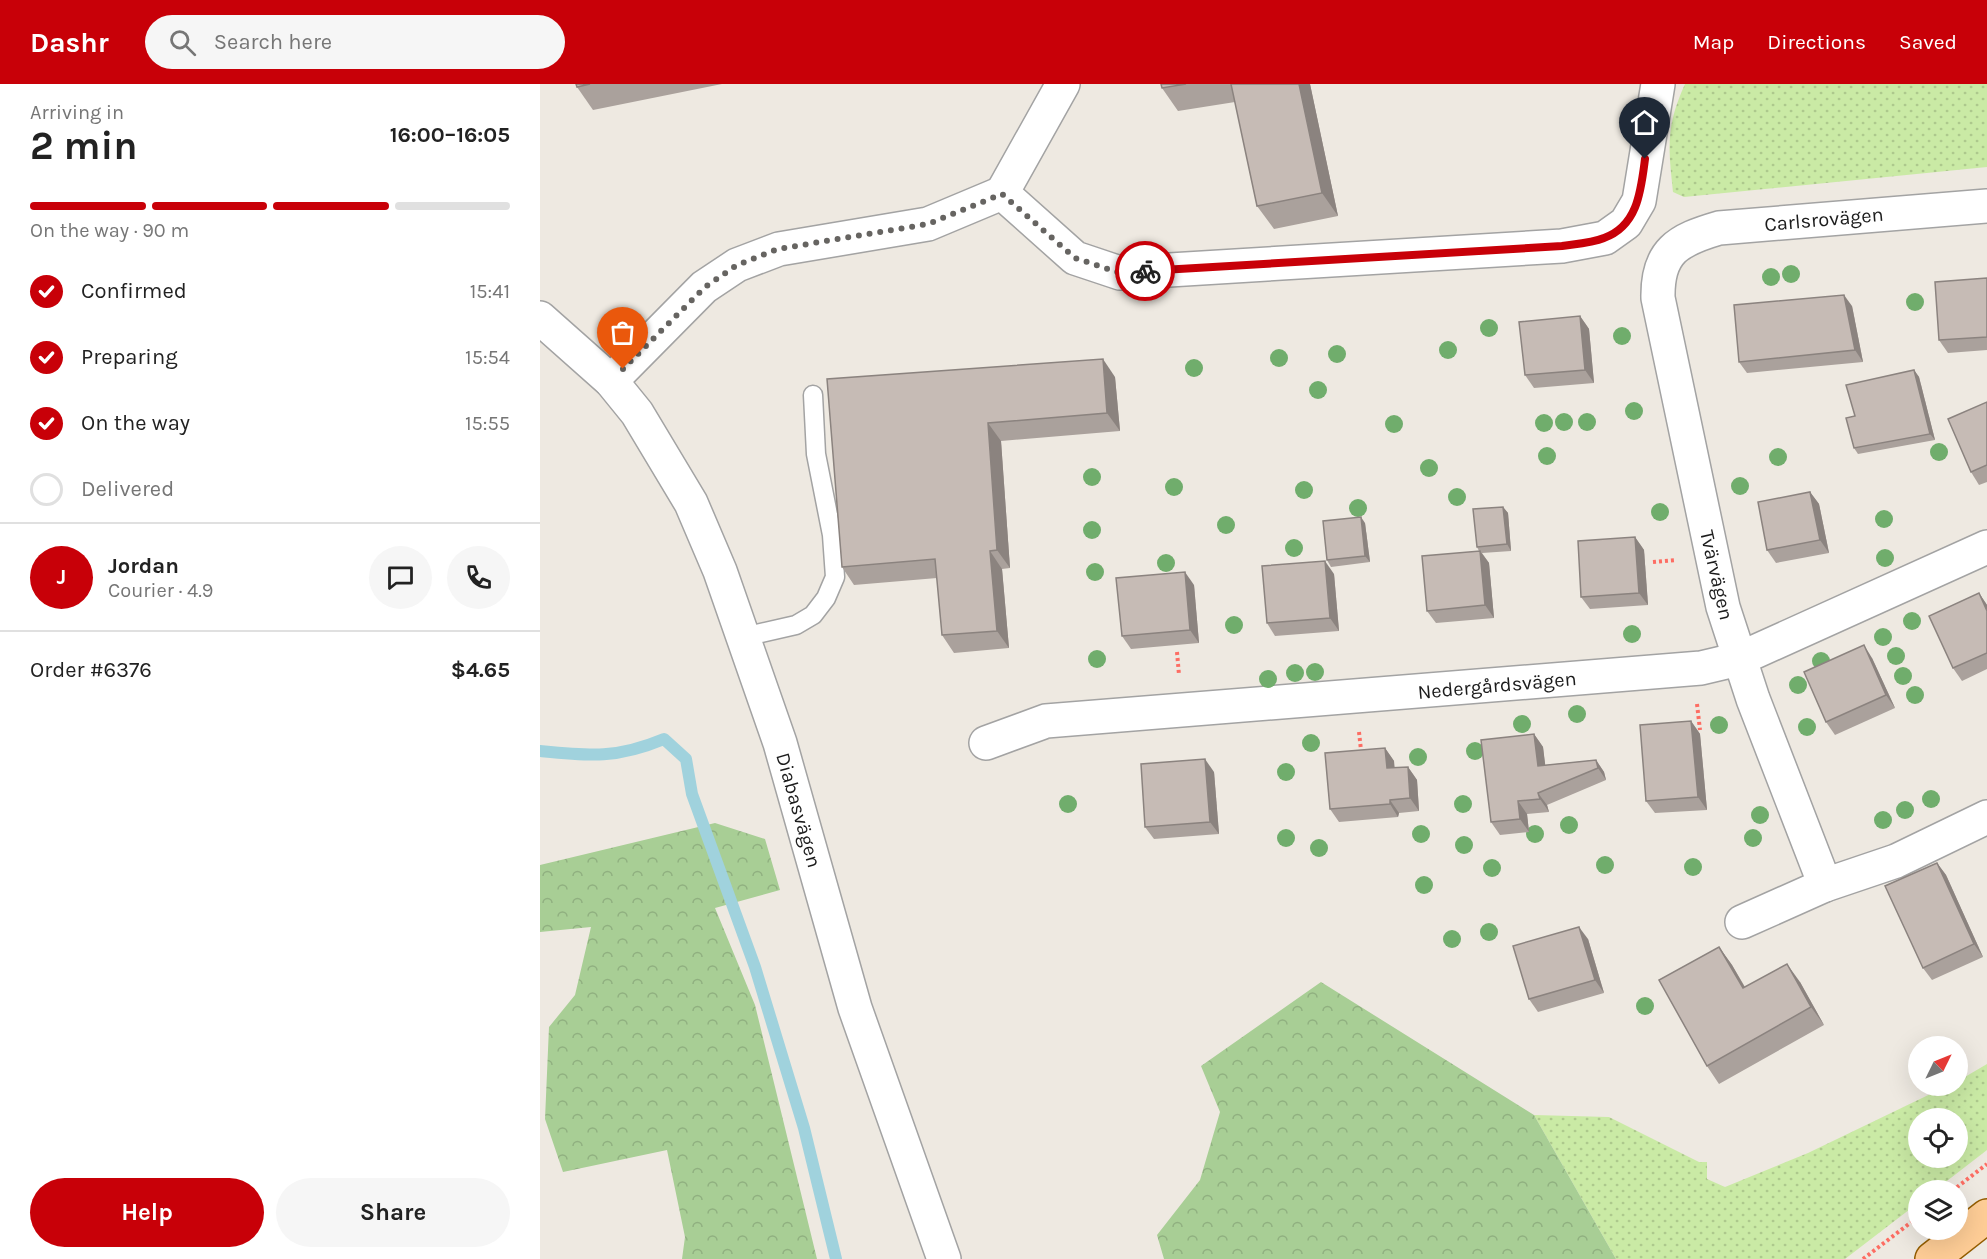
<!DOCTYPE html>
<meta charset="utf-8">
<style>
body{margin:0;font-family:Karla,sans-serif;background:#f6f6f6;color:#222;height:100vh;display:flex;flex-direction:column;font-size:22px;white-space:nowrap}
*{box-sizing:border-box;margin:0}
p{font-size:20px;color:#767676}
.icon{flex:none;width:33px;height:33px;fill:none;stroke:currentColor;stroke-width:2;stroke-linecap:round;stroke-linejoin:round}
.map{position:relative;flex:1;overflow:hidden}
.sheet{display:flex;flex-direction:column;background:#fff;width:540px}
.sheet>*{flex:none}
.needle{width:39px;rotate:47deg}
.tools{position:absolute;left:1368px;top:952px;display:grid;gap:12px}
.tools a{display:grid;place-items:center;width:60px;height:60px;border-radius:50%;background:#fff;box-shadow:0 6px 24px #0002;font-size:30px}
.pin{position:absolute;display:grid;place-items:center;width:51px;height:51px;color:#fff;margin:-62px -26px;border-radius:50% 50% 50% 0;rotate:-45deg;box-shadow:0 0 6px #0007}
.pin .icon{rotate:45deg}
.courier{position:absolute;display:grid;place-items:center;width:60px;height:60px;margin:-30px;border:4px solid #c80008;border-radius:50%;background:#fff;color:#222;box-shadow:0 2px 8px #0007}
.overview em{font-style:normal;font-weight:700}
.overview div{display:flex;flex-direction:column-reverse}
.overview{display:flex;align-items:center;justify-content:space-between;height:102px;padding:0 30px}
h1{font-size:39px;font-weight:700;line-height:45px}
.bar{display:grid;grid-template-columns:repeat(4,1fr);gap:9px 6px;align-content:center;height:72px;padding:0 30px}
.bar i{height:8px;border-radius:4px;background:#e0e0e0}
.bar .active{background:#c80008}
.bar p{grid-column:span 4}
.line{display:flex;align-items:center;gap:15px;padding:0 30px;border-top:2px solid #e0e0e0}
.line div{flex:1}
.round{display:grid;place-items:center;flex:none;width:63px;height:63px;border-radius:32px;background:#f6f6f6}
ol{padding:0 30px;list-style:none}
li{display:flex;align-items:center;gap:18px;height:66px}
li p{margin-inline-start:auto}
li .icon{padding:6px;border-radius:50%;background:#c80008;color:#fff;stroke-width:4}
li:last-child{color:#767676}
li i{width:33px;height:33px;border:3px solid #e0e0e0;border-radius:50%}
.action{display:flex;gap:12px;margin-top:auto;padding:12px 30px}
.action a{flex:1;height:69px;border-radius:36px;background:#c80008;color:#fff;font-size:24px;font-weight:700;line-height:69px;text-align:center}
.action a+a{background:#f6f6f6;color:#222}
header{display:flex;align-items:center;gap:36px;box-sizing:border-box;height:84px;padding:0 30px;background:#c80008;color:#fff}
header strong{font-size:28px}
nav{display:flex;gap:33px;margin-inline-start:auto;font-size:21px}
.search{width:420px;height:54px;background:#f6f6f6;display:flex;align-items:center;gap:15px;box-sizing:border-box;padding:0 21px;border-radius:33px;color:#767676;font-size:22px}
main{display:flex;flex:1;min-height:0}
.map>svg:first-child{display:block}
.grass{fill:url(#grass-dots);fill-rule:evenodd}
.forest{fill:url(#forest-crowns)}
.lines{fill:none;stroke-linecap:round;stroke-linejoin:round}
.stream{stroke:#a0d2dd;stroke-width:12}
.service-casing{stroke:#a3a3a3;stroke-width:21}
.minor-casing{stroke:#a3a3a3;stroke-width:36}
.primary-casing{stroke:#945d00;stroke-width:36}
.path{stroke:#fd6d63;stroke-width:4;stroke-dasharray:3 3;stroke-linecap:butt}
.service{stroke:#fff;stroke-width:18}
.minor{stroke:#fff;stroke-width:33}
.primary{stroke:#fecd96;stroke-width:33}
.tree{fill:#70ad6c}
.wall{fill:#aaa19c}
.shaded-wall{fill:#8b837f}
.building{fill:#c6bbb5;stroke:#8b837f;stroke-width:1.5}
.done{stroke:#666461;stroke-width:6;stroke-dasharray:0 10.8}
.route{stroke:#c80008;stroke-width:8}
.labels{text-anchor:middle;stroke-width:4.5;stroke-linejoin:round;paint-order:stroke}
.street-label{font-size:20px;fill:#1c1c1c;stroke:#fff}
</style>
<header>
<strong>Dashr</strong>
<div class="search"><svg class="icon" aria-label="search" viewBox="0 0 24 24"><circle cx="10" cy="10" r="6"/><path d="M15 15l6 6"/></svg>Search here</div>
<nav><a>Map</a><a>Directions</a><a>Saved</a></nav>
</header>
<main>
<section class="sheet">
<div class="overview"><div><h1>2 min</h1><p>Arriving in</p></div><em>16:00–16:05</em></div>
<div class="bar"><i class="active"></i><i class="active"></i><i class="active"></i><i></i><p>On the way · 90 m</p></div>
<ol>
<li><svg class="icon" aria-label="check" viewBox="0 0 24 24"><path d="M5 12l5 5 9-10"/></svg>Confirmed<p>15:41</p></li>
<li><svg class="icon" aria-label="check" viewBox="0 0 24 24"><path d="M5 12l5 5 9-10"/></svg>Preparing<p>15:54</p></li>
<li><svg class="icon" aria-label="check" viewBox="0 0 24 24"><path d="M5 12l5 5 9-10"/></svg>On the way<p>15:55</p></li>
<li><i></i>Delivered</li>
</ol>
<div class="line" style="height:108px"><b class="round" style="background:#c80008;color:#fff">J</b><div><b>Jordan</b><p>Courier · 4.9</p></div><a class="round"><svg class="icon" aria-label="chat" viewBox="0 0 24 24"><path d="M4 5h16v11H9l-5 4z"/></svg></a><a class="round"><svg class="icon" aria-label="phone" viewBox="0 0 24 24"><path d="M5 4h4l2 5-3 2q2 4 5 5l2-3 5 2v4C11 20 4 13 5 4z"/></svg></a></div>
<div class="line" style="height:78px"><div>Order #6376</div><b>$4.65</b></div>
<div class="action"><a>Help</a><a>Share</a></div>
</section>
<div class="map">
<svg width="1447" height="1175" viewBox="0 0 1447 1175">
<defs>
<pattern id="grass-dots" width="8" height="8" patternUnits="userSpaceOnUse" patternTransform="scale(1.5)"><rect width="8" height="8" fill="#caeaa5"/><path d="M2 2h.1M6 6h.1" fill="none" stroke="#adc88d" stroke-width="1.8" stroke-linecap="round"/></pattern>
<pattern id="forest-crowns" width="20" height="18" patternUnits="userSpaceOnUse" patternTransform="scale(1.5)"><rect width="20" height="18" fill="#a8ce95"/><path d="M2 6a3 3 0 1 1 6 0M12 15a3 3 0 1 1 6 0" fill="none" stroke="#90b080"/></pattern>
</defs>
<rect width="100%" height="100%" fill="#eee9e1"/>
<!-- grass -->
<g class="grass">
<path d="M1145,0H1447V83L1144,113L1133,108C1128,62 1126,42 1145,0Z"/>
<path d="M1447,980V1066L1394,1107H1378V1119L1305,1175H1076L994,1031L1069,1033L1159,1078H1167V1095L1185,1103L1268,1069L1407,1002H1418V997ZM1378,1035H1418V1074H1378Z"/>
</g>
<!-- forest -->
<g class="forest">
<polygon points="175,739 225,755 240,806 175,824 215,921 277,1175 142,1175 145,1153 127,1066 23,1088 5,1035 9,943 35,911 51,843 0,848 0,781"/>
<polygon points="781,898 994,1031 1076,1175 624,1175 617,1151 660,1096 680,1028 661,982"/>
</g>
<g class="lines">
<!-- stream -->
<path class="stream" d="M0,667C50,672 76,675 124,655L146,675L152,710L215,883L264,1044L296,1175"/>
<!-- service casing -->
<g class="service-casing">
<polyline id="service" points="203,553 256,541 273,531 286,514 295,493 292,451 276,370 273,311"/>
</g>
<!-- minor casing -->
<g class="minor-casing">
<g id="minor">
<polyline points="462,109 523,0"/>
<polyline points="0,234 71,297 97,329 151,419 180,487 240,659 315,924 404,1175"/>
<polyline points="71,297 164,203 197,181 239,165 388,140 462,109 535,174 580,189 1022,162 1065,154 1086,139 1099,117 1118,0"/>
<polyline points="446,659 506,637 1161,584 1199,575 1447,463"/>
<path d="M1285,801L1213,615L1183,523L1118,214C1117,167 1138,156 1179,144L1447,122"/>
<polyline points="1202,838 1285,801 1356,777 1447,733"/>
</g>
</g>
<!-- primary casing -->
<g class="primary-casing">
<polyline id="primary" points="1392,1175 1447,1132"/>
</g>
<!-- path -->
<g class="path">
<polyline points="1113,478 1136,476"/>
<polyline points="637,568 639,591"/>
<polyline points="1157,620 1160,646"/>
<polyline points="819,648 821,666"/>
<polyline points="1412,1107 1447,1080"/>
<polyline points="1323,1175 1378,1133"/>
</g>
<!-- service -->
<use href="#service" class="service"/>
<!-- minor -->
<use href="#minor" class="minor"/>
<!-- primary -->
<use href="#primary" class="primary"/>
</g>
<!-- trees -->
<g class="tree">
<circle cx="1251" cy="190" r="9"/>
<circle cx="1231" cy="193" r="9"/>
<circle cx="1375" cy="218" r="9"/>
<circle cx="949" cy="244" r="9"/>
<circle cx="1082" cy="252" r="9"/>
<circle cx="908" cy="266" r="9"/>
<circle cx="797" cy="270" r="9"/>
<circle cx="739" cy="274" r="9"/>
<circle cx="654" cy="284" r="9"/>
<circle cx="778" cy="306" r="9"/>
<circle cx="1094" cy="327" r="9"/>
<circle cx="1024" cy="338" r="9"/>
<circle cx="1047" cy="338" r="9"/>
<circle cx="1004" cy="339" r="9"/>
<circle cx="854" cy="340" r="9"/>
<circle cx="1399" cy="368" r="9"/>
<circle cx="1007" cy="372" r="9"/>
<circle cx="1238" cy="373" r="9"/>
<circle cx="889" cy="384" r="9"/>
<circle cx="552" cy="393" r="9"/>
<circle cx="1200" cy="402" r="9"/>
<circle cx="634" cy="403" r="9"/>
<circle cx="764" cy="406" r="9"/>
<circle cx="917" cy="413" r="9"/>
<circle cx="818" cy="424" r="9"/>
<circle cx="1120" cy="428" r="9"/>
<circle cx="1344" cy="435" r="9"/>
<circle cx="686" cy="441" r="9"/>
<circle cx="552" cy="446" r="9"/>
<circle cx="754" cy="464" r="9"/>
<circle cx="1345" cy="474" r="9"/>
<circle cx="626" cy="479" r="9"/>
<circle cx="555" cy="488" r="9"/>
<circle cx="1372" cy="537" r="9"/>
<circle cx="694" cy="541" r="9"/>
<circle cx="1092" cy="550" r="9"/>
<circle cx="1343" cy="553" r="9"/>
<circle cx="1356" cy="572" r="9"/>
<circle cx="557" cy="575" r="9"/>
<circle cx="1281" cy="577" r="9"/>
<circle cx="775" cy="588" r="9"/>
<circle cx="755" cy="589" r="9"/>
<circle cx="1363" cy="592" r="9"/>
<circle cx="728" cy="595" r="9"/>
<circle cx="1258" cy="601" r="9"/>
<circle cx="1375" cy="611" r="9"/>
<circle cx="1037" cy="630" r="9"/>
<circle cx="982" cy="640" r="9"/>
<circle cx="1179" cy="641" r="9"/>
<circle cx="1267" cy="643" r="9"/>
<circle cx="771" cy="659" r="9"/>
<circle cx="935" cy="667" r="9"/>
<circle cx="878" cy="673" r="9"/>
<circle cx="746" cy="688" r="9"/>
<circle cx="1391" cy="715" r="9"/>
<circle cx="528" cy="720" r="9"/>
<circle cx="923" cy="720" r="9"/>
<circle cx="1365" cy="726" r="9"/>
<circle cx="1220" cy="731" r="9"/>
<circle cx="1343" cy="736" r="9"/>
<circle cx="1029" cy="741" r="9"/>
<circle cx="881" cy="750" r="9"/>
<circle cx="995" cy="750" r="9"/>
<circle cx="746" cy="754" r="9"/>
<circle cx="1213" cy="754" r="9"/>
<circle cx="924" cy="761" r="9"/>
<circle cx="779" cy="764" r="9"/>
<circle cx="1065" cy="781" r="9"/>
<circle cx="1153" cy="783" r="9"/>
<circle cx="952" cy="784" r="9"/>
<circle cx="884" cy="801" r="9"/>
<circle cx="949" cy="848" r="9"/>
<circle cx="912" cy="855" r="9"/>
<circle cx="1105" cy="922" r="9"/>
</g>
<!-- wall -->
<g class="wall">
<polygon points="36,0 182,0 53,26 37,3"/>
<polygon points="621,0 770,0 798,132 734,145 717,122 695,18 638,27 622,4"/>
<polygon points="1447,194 1447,266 1408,269 1399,256"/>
<polygon points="1312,222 1323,278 1207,289 1199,278"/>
<polygon points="1040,232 1049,245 1054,299 994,304 985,291"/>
<polygon points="1374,286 1379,293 1395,356 1318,370 1314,364"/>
<polygon points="575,293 580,347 461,357 470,484 462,485 469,564 414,569 402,551 397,494 314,501 302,483 287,295"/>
<polygon points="1447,318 1447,398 1439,401 1431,388"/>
<polygon points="1270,408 1279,420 1289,469 1236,479 1227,466"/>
<polygon points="963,423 968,429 971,467 942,469 949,479 954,534 896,539 887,527 939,467 937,463"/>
<polygon points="825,439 830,478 791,483 787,476"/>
<polygon points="1095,453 1104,466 1108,521 1050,525 1041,513"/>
<polygon points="794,490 799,547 735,552 727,539"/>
<polygon points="654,501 659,559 591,565 582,552"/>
<polygon points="1439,509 1447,521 1447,585 1422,597 1413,584"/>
<polygon points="1332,574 1355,624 1295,651 1286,638"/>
<polygon points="1151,637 1160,650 1167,726 1115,729 1106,717"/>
<polygon points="994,650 1003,663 1005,681 1056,676 1064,688 1066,696 1007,721 1009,728 987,730 989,748 960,751 951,738"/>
<polygon points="845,664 854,677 854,684 868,683 877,696 879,727 859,729 858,733 799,738 790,725"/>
<polygon points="674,688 679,750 614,755 605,743"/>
<polygon points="1397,779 1406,791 1443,873 1392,896 1383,884"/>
<polygon points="1048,855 1064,909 998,928 989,915"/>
<polygon points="1179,863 1192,881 1205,903 1260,898 1284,941 1179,1000 1167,982"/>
</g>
<!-- shaded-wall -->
<g class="shaded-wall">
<polygon points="759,0 770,0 798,132 782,109"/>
<polygon points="1304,211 1312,222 1323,278 1315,266"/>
<polygon points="1040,232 1049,245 1054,299 1045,286"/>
<polygon points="563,275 575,293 580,347 567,329"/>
<polygon points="1374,286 1379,293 1395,356 1390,350"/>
<polygon points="448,339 461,357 470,484 457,466"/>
<polygon points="1270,408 1279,420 1289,469 1280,456"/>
<polygon points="963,423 968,429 971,467 967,460"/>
<polygon points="821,433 825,439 830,478 825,472"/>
<polygon points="1095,453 1104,466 1108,521 1099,509"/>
<polygon points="450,467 462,485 469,564 457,547"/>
<polygon points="940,467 949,479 954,534 945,521"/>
<polygon points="785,477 794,490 799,547 790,534"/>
<polygon points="645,488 654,501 659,559 650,546"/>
<polygon points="1439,509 1447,521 1447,527"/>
<polygon points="1324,561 1332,574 1355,624 1346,611"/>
<polygon points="1151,637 1160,650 1167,726 1158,713"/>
<polygon points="994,650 1003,663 1007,695 998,682"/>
<polygon points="845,664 854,677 856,697 847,684"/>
<polygon points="665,675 674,688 679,750 670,738"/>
<polygon points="1056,676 1064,688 1066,696 1058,684"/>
<polygon points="868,683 877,696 879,727 870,714"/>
<polygon points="998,709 1007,721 1009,728 1000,715"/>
<polygon points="850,716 859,729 858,733 850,720"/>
<polygon points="978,717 987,730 989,748 980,735"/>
<polygon points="1397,779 1406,791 1443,873 1434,860"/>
<polygon points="1039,843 1048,855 1064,909 1055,896"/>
<polygon points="1179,863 1192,881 1216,923 1203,904"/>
<polygon points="1247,880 1260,898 1284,941 1271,923"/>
</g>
<!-- building -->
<g class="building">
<polygon points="36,0 50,0 37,3"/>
<polygon points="621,0 646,0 622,4"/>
<polygon points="691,0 759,0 782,109 717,122"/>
<polygon points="1447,194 1447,253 1399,256 1395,198"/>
<polygon points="1304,211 1315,266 1199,278 1194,221"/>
<polygon points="1040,232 1045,286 985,291 979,238"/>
<polygon points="563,275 567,329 448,339 457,466 450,467 457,547 402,551 395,475 302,483 287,295"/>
<polygon points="1374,286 1390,350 1314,364 1306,334 1315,332 1306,301"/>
<polygon points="1447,318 1447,381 1431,388 1408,335"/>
<polygon points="1270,408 1280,456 1227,466 1218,418"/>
<polygon points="963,423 967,460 937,463 933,425"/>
<polygon points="821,433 825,472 787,476 783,437"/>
<polygon points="1095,453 1099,509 1041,513 1038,457"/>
<polygon points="940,467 945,521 887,527 882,472"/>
<polygon points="785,477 790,534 727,539 722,482"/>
<polygon points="645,488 650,546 582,552 576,494"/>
<polygon points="1439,509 1447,527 1447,569 1413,584 1389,532"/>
<polygon points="1324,561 1346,611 1286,638 1264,588"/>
<polygon points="1151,637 1158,713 1106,717 1100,641"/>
<polygon points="994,650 998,682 1056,676 1058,684 998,709 1000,715 978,717 980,735 951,738 941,656"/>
<polygon points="845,664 847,684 868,683 870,714 850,716 850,720 790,725 785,669"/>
<polygon points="665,675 670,738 605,743 601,680"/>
<polygon points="1397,779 1434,860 1383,884 1345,802"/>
<polygon points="1039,843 1055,896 989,915 973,862"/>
<polygon points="1179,863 1203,904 1247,880 1271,923 1167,982 1119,896"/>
</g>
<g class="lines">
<!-- done -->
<polyline class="done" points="83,285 165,203 197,181 238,165 388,140 462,110 535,174 580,189 605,187"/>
<!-- route -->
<path class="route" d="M605,187L1022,162C1036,160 1052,159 1064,154C1098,142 1101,106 1105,75"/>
</g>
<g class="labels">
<!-- street labels -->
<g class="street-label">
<text transform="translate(1284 135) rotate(-5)" y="7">Carlsrovägen</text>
<text transform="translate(1177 491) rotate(77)" y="7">Tvärvägen</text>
<text transform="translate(957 601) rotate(-5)" y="7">Nedergårdsvägen</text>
<text transform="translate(259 726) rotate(74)" y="7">Diabasvägen</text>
</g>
</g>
</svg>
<div class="tools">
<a><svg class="needle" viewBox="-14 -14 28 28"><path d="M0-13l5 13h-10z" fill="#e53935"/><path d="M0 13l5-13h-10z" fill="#767676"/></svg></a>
<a><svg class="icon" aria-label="locate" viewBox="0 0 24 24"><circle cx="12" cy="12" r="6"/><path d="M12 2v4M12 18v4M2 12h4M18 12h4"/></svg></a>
<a><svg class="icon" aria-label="layers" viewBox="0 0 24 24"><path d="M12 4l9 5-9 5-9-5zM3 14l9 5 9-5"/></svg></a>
</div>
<div class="pin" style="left:83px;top:285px;background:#ea580c"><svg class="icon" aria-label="bag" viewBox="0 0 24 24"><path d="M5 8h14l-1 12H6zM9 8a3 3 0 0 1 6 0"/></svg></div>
<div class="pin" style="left:1105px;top:75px;background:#1f2937"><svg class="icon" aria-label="home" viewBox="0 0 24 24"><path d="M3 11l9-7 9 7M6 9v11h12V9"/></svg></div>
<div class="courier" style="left:605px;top:187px"><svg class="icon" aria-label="bike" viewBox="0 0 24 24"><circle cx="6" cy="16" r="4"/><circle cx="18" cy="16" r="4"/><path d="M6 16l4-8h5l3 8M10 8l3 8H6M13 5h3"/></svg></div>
</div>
</main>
